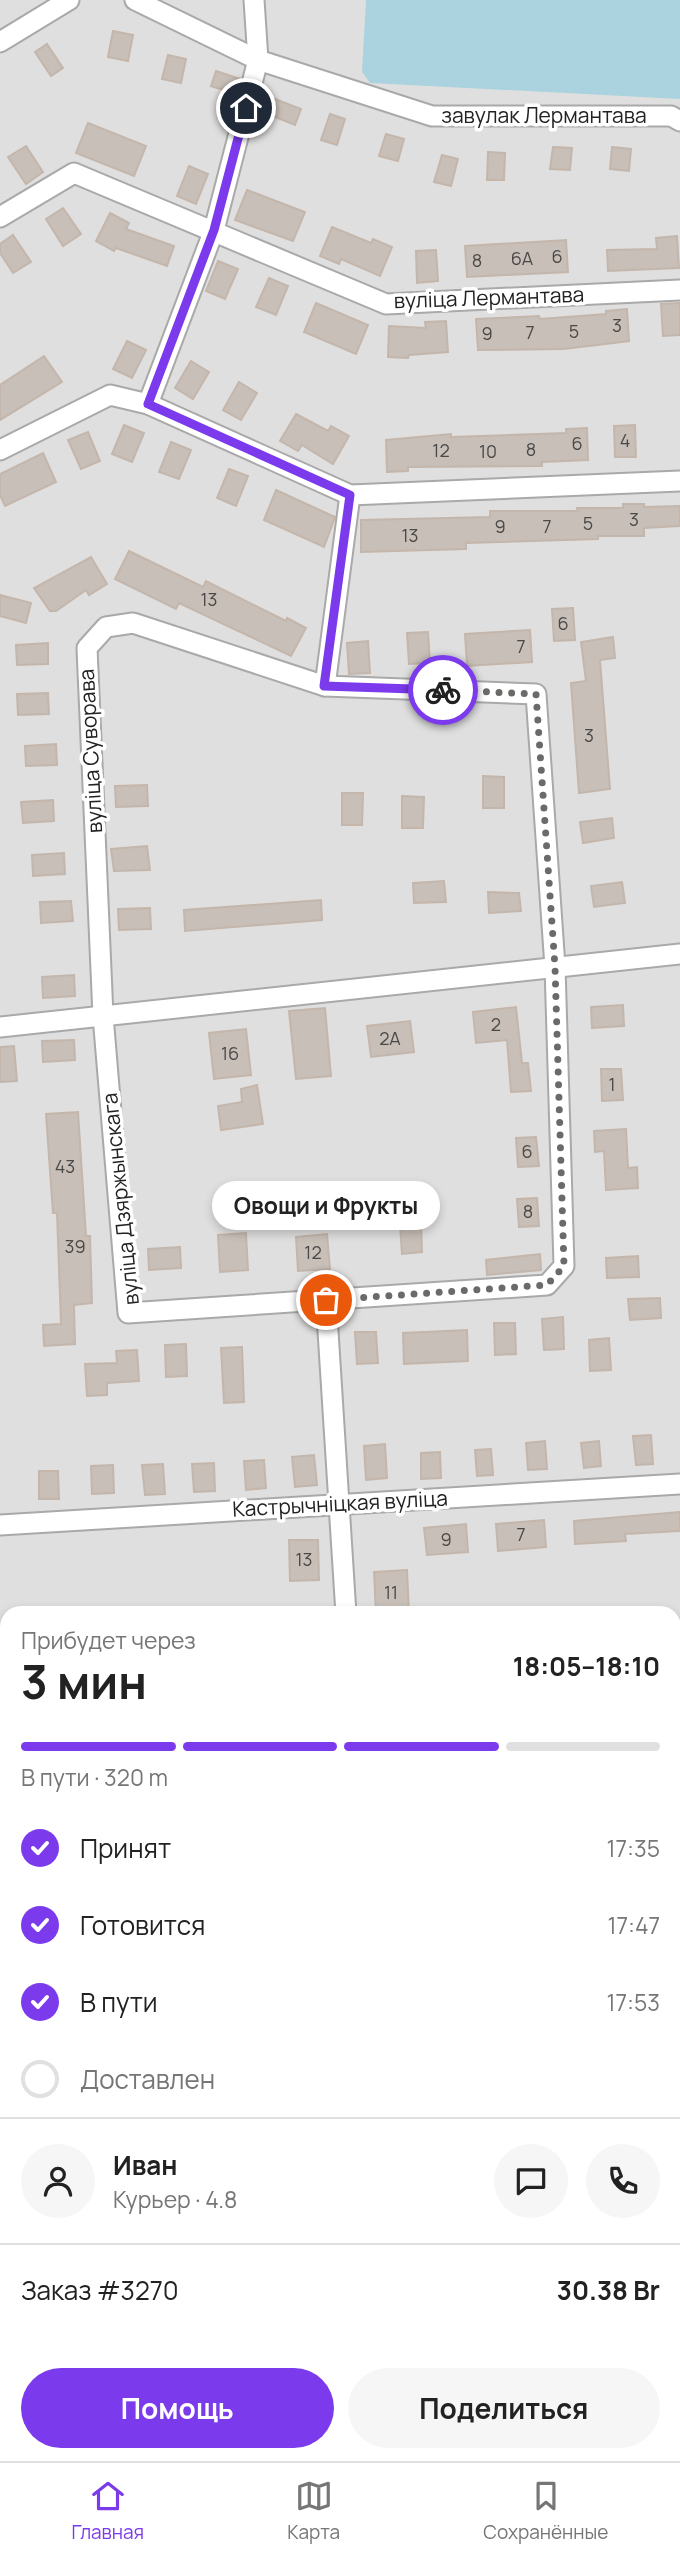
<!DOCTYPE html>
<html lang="ru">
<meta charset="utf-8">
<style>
body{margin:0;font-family:Manrope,sans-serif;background:#f6f6f6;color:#222;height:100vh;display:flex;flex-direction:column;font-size:26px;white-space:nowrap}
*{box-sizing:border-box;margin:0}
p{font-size:23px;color:#767676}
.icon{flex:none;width:38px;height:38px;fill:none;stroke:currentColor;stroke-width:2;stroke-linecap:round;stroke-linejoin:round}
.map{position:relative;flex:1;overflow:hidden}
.sheet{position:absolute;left:0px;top:1606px;width:681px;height:856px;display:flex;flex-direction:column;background:#fff;border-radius:21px 21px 0 0;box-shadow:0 4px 10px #0003}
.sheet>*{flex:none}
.pin{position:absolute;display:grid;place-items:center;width:60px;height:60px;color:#fff;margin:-30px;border:4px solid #fff;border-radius:50%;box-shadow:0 2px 7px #0007}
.courier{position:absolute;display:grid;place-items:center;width:70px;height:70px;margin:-35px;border:5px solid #7c3aed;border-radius:50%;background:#fff;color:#222;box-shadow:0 2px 9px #0007}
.bubble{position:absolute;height:49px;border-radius:24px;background:#fff;box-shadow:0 4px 10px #0003;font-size:23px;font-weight:700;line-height:49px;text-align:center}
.overview em{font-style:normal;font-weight:700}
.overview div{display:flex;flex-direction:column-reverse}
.overview{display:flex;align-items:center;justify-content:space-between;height:119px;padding:0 21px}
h1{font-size:46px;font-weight:700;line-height:52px}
.bar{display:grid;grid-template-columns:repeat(4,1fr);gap:10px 7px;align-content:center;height:84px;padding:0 21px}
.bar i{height:9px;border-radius:5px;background:#e0e0e0}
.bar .current{background:#7c3aed}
.bar p{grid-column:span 4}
.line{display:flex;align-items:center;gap:18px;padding:0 21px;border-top:2px solid #e0e0e0}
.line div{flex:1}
.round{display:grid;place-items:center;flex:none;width:74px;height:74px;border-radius:37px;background:#f6f6f6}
ol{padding:0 21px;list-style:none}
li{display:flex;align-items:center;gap:21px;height:77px}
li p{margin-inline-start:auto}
li .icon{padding:7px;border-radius:50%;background:#7c3aed;color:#fff;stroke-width:4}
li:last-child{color:#767676}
li i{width:38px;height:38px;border:4px solid #e0e0e0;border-radius:50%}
.cta{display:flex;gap:14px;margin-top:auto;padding:14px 21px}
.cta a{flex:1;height:80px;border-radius:42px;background:#7c3aed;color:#fff;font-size:28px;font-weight:700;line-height:80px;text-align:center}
.cta a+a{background:#f6f6f6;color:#222}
.tabs{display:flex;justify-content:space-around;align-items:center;height:98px;border-top:2px solid #e0e0e0;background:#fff;font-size:19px;color:#767676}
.tabs a{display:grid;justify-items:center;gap:4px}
.tabs .current{color:#7c3aed}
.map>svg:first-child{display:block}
.residential{fill:#e0dfdf}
.forest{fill:#add19e}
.water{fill:#aad3df}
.building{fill:#c7bfb8;stroke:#c4b6ab;stroke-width:2}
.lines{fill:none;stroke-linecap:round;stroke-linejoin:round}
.minor-casing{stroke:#a9a9a9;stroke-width:23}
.secondary-casing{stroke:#707d05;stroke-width:32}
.path{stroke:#fa8072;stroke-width:3.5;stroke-dasharray:3.5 3.5;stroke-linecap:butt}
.minor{stroke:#fff;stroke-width:19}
.secondary{stroke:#f7fabf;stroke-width:28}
.done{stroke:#6b6a68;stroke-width:7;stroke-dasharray:0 12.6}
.route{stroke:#7c3aed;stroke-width:9}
.labels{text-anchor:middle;stroke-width:7;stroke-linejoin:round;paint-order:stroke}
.number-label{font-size:18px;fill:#4b4948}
.street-label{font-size:21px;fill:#222;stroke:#fff}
</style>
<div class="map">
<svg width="680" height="2461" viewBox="0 0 680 2461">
<rect width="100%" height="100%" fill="#f2efe9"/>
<!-- residential -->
<polygon class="residential" points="0,0 680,0 680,1756 674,1756 674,1614 7,1614 7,1792 0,1792"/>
<!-- forest -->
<polygon class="forest" points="680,1794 680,2461 0,2461 0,1845 7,1844 7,2455 674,2455 674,1795"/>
<!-- water -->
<polygon class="water" points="366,0 680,0 680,99 370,83 362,72"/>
<!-- building -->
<g class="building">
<polygon points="113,31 133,35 128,61 108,57"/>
<polygon points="47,44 63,68 51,76 35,52"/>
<polygon points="168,55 186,59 181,83 162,79"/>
<polygon points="216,71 240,79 236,94 211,86"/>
<polygon points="275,99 301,109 295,125 270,115"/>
<polygon points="330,114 345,119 337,145 321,140"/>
<polygon points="88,123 146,146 134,176 76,153"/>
<polygon points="386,134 404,139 398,161 379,156"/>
<polygon points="26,146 43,172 26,184 8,157"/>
<polygon points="553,147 572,148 570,170 550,169"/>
<polygon points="612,147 631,149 629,171 610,169"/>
<polygon points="488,152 505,153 504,180 487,180"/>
<polygon points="442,155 458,159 451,186 434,182"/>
<polygon points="189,166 208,174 196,204 177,196"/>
<polygon points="247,190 305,212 293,241 235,220"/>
<polygon points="63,208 81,234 63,246 46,219"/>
<polygon points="110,213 129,223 126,229 174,246 167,266 116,248 114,251 96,241"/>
<polygon points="332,227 371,243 373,239 392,247 380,276 341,259 339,264 320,256"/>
<polygon points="13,235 31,262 13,273 0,253 0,244"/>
<polygon points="677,236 679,268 608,271 607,250 657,249 656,238"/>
<polygon points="566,240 568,272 467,277 465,246"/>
<polygon points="436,250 438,281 417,283 416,251"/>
<polygon points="218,261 238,269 225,299 206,291"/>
<polygon points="269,278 288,286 276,315 256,307"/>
<polygon points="316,303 368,325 356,354 304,332"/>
<polygon points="680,303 680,335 663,336 661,304"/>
<polygon points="627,309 629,341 564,349 478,350 476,319 539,316 540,319 606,314 606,311"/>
<polygon points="446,321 448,352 409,355 408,358 388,357 389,326 426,328 425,322"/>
<polygon points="127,341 146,350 132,378 113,369"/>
<polygon points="44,356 62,382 0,420 0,385"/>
<polygon points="191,361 209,372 193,399 175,388"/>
<polygon points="239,382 257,393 241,420 223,410"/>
<polygon points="296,414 328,431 331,426 349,436 333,464 302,445 298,451 280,441"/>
<polygon points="124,425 144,433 132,462 112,454"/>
<polygon points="635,425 636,457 615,457 614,426"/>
<polygon points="587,428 588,460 542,462 542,466 408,467 408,471 387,472 386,440 451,434 451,437 566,433 566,429"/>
<polygon points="88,432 100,461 81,469 68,440"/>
<polygon points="171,442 191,450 179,479 159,472"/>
<polygon points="43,453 56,482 5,506 0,495 0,474"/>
<polygon points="229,469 248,476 236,506 217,498"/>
<polygon points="276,490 335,517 324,547 264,520"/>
<polygon points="623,504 644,504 644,507 680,506 680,526 644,528 644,536 598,536 598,539 466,543 466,549 361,552 361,520 490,517 490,511 578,511 577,508 623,508"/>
<polygon points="129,551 203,587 206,581 286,621 287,618 306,628 291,656 179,603 176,609 115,579"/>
<polygon points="91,557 107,584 89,595 86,590 56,611 50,611 34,588"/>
<polygon points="0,595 31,603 26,623 0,616"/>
<polygon points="573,608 575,640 554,641 552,609"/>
<polygon points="530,630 532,662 467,666 465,634"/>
<polygon points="428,632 430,663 409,664 407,633"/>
<polygon points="613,637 615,658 600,660 610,789 579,793 571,683 586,681 581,642"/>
<polygon points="368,641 370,673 349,674 347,643"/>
<polygon points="48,643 48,664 17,665 16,645"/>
<polygon points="48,693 49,714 18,715 17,694"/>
<polygon points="56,744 57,765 26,766 25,746"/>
<polygon points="483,776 504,777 504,808 483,808"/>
<polygon points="147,785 148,806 116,807 115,786"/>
<polygon points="342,793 363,793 362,825 342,825"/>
<polygon points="402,796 424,797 423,828 402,828"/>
<polygon points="53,800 54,821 23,823 21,802"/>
<polygon points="612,818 614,838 583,843 580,822"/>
<polygon points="147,846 150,870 114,871 111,849"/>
<polygon points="64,853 65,874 33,876 32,855"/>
<polygon points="444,881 446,902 414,903 413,883"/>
<polygon points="622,882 625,903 594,907 591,886"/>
<polygon points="488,892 519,893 521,911 489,913"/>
<polygon points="321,900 322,920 185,931 184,910"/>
<polygon points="71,901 73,921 41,923 40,902"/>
<polygon points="150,908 151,929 119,930 118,909"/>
<polygon points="74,975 75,996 43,998 42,977"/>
<polygon points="623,1005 624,1026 592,1028 591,1007"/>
<polygon points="516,1007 522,1063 528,1063 531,1091 511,1092 507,1040 476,1043 473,1012"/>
<polygon points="325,1008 331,1076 296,1079 289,1011"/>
<polygon points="410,1021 414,1052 371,1057 367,1026"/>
<polygon points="246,1029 251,1075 214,1079 209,1033"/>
<polygon points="74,1040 75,1060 43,1062 42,1041"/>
<polygon points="14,1046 17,1081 0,1082 0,1047"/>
<polygon points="601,1069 621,1069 623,1100 602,1101"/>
<polygon points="257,1085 263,1124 221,1130 218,1106 242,1102 241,1089"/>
<polygon points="78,1112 86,1236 90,1236 92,1303 74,1305 75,1344 44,1346 43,1325 61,1324 57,1213 53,1213 46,1114"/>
<polygon points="626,1129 628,1168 637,1167 638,1188 606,1190 604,1151 595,1152 594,1131"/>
<polygon points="536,1137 539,1166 518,1167 516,1138"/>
<polygon points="537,1198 539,1226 519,1227 517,1199"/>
<polygon points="421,1224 422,1252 402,1254 400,1225"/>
<polygon points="246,1233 248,1270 220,1272 218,1235"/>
<polygon points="327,1234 330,1269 298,1271 296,1237"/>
<polygon points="180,1247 181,1268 149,1270 148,1249"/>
<polygon points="540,1254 541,1270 487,1275 486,1260"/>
<polygon points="638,1256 639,1277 607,1278 606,1258"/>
<polygon points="660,1298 661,1318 630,1320 628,1299"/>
<polygon points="563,1317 564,1349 544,1350 542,1319"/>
<polygon points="494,1323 515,1323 516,1354 495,1355"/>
<polygon points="467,1330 468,1361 404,1364 403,1333"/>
<polygon points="355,1332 376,1332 378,1363 357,1364"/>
<polygon points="609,1338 611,1370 590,1371 589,1340"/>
<polygon points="186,1344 187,1376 166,1377 165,1345"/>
<polygon points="242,1347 244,1402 224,1403 221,1348"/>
<polygon points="137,1350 139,1381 107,1383 107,1395 87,1396 85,1364 117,1363 116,1351"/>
<polygon points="651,1435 653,1464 636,1465 633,1436"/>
<polygon points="545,1441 547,1469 528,1470 526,1443"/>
<polygon points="599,1441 601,1466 584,1468 581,1443"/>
<polygon points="385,1444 387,1478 366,1480 364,1446"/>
<polygon points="491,1449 493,1475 477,1476 475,1450"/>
<polygon points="440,1452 441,1478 421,1479 421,1453"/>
<polygon points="314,1455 317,1485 295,1487 292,1457"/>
<polygon points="264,1460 266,1488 246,1490 244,1461"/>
<polygon points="214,1463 215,1491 194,1492 192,1464"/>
<polygon points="163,1464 165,1494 145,1495 142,1465"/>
<polygon points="113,1465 114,1493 92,1494 91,1466"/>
<polygon points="39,1471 58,1471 59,1499 39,1499"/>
<polygon points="680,1512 680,1531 625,1534 626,1541 575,1544 574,1521"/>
<polygon points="544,1520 546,1547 498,1551 496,1524"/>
<polygon points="466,1524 468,1552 427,1555 424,1528"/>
<polygon points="289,1540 318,1540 319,1580 290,1581"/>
<polygon points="407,1570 409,1614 376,1614 374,1572"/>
</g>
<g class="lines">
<!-- minor casing -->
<g class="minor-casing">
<g id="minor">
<polyline points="135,0 258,60 432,116 671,116 680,121"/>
<polyline points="0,42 69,0"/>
<polyline points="0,217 74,173 386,304 680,290"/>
<polyline points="148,404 214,230 258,60 254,0"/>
<polyline points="0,450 110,395 148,404 350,495 680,481"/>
<polygon points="133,623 325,686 536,694 555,967 564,1266 547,1285 128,1313 103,1016 87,648 106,627"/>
<polyline points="325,686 350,495"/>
<polyline points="0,1027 680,954"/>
<polyline points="326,1300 346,1614"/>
<polyline points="0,1525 680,1484"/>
<polyline points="0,1700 7,1699"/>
</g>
</g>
<!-- secondary casing -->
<g class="secondary-casing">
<g id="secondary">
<polyline points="674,1771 680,1771"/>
<polyline points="0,1813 7,1813"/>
</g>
</g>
<!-- path -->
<g class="path">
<polyline points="674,1727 680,1726"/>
<polyline points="0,1769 7,1769"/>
</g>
<!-- minor -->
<use href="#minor" class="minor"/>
<!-- secondary -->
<use href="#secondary" class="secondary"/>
</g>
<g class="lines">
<!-- done -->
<polyline class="done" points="326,1300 547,1285 564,1266 555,967 536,694 443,690"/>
<!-- route -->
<polyline class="route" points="246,108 214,230 148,404 350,495 324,686 443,690"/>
</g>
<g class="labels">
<!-- number labels -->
<g class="number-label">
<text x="557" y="263">6</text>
<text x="522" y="265">6А</text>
<text x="477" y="267">8</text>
<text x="617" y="332">3</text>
<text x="574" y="338">5</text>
<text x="530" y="339">7</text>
<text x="487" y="340">9</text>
<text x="625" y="447">4</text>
<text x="577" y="450">6</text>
<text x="531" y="456">8</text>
<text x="441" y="457">12</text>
<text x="488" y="458">10</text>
<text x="634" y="526">3</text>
<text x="588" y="530">5</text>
<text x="500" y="533">9</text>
<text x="547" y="533">7</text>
<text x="410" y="542">13</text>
<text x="209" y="606">13</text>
<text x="563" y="630">6</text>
<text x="521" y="653">7</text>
<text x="589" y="742">3</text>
<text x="496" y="1031">2</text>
<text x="390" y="1045">2А</text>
<text x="230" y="1060">16</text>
<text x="612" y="1091">1</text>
<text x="527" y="1158">6</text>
<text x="65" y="1173">43</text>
<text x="528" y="1218">8</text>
<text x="75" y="1253">39</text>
<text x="313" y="1259">12</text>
<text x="521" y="1541">7</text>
<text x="446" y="1546">9</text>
<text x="304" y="1566">13</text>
<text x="391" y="1599">11</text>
</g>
<!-- street labels -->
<g class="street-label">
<text x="544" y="123">завулак Лермантава</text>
<text transform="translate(489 298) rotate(-2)" y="7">вуліца Лермантава</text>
<text transform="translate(91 751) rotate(-93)" y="7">вуліца Суворава</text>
<text transform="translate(121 1199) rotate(-96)" y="7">вуліца Дзяржынскага</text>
<text transform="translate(340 1504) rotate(-3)" y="7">Кастрычніцкая вуліца</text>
</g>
</g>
</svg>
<div class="pin" style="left:326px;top:1300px;background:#ea580c"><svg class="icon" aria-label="bag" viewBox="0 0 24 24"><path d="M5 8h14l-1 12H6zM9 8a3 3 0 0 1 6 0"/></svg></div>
<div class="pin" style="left:246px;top:108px;background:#1f2937"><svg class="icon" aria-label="home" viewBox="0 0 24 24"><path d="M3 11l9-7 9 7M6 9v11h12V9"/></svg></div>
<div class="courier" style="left:443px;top:690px"><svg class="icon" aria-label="bike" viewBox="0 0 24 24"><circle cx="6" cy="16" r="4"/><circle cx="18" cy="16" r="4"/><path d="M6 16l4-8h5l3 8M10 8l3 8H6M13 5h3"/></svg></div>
<div class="bubble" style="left:212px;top:1181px;width:228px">Овощи и Фрукты</div>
<section class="sheet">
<div class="overview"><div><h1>3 мин</h1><p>Прибудет через</p></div><em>18:05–18:10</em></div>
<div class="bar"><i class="current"></i><i class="current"></i><i class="current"></i><i></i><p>В пути · 320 m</p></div>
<ol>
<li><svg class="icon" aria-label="check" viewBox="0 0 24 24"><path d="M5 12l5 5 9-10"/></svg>Принят<p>17:35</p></li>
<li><svg class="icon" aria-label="check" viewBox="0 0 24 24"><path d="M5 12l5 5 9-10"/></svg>Готовится<p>17:47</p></li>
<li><svg class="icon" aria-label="check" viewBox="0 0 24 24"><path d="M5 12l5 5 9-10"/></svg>В пути<p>17:53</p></li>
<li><i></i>Доставлен</li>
</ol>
<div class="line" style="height:126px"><a class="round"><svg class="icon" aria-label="person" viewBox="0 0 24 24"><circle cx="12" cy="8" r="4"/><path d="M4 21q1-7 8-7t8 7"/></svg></a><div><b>Иван</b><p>Курьер · 4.8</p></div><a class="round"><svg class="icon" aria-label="chat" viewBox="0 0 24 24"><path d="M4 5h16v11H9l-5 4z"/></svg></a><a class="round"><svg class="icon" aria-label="phone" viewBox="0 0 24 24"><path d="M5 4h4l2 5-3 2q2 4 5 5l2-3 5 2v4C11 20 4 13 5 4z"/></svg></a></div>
<div class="line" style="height:91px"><div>Заказ #3270</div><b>30.38 Br</b></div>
<div class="cta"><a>Помощь</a><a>Поделиться</a></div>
</section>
</div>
<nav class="tabs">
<a class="current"><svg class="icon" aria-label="home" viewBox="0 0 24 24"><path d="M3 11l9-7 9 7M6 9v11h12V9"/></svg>Главная</a>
<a><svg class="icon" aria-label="map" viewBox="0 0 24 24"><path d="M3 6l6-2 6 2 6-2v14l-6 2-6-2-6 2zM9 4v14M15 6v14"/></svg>Карта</a>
<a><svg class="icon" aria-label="saved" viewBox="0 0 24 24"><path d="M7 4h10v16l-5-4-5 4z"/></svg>Сохранённые</a>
</nav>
